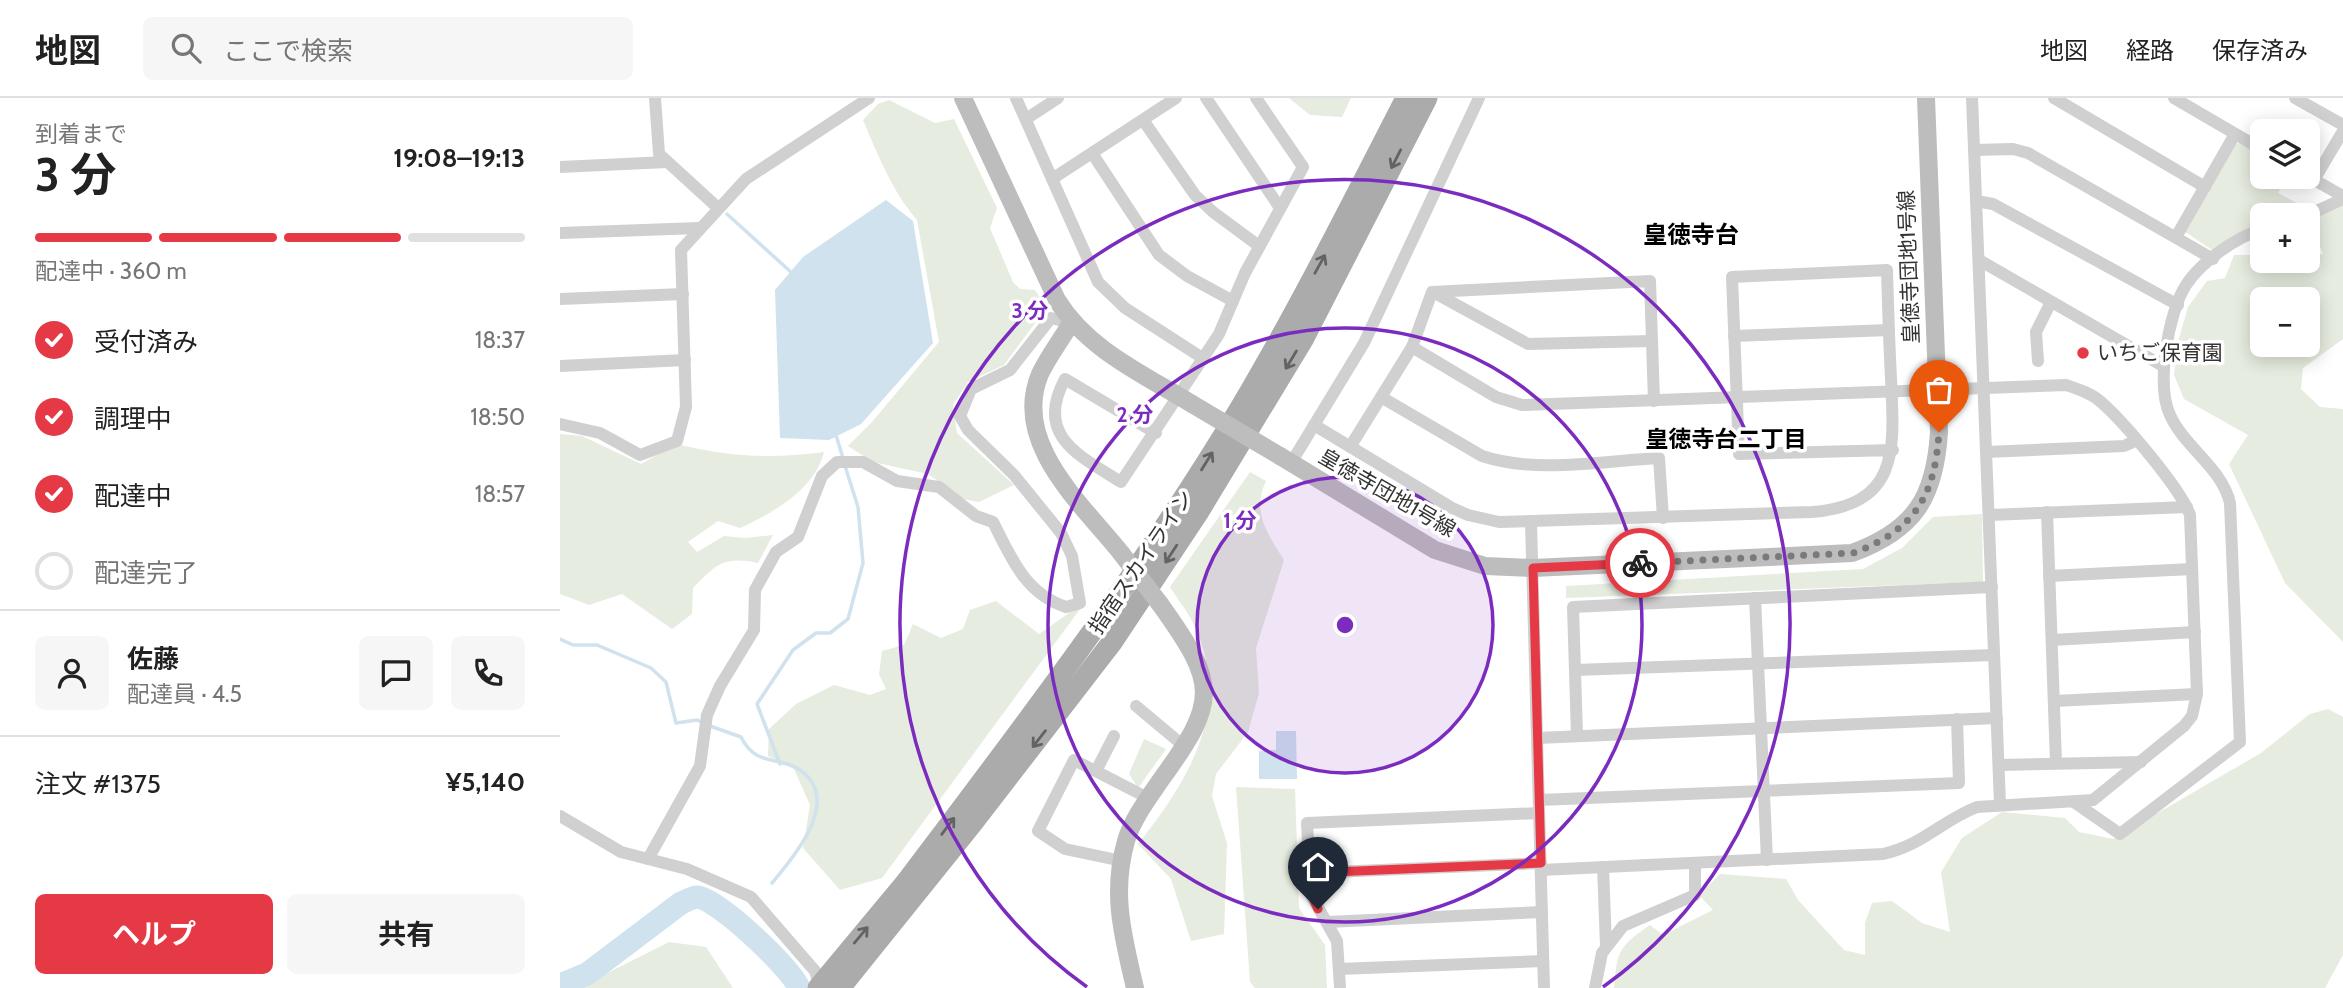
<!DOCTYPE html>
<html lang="ja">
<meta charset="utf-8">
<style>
body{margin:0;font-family:Cabin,"Noto Sans JP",sans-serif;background:#f6f6f6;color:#222;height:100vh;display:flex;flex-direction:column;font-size:26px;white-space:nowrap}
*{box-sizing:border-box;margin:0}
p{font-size:23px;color:#767676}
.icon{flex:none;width:38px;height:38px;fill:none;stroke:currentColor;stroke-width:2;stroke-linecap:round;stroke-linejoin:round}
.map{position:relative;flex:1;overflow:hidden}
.details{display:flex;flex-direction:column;background:#fff;width:560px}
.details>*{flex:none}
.fabs{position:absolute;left:1690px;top:21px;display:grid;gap:14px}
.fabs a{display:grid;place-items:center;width:70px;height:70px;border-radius:10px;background:#fff;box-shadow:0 4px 18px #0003;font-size:35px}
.pin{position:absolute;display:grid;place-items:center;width:60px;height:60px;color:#fff;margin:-72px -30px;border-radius:50% 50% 50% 0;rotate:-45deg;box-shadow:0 0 7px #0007}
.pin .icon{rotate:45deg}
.courier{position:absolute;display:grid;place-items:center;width:70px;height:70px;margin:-35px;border:5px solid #e63946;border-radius:50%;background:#fff;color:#222;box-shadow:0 2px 9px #0007}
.summary em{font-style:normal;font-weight:700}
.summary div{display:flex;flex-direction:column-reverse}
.summary{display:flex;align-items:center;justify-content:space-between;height:119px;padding:0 35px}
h1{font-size:46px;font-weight:700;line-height:52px}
.bar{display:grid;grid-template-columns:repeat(4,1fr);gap:10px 7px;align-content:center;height:84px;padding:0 35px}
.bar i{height:9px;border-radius:5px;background:#e0e0e0}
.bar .current{background:#e63946}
.bar p{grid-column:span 4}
.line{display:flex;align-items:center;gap:18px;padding:0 35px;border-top:2px solid #e0e0e0}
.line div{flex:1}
.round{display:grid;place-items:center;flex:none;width:74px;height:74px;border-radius:10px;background:#f6f6f6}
ol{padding:0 35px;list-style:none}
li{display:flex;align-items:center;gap:21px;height:77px}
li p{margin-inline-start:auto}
li .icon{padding:7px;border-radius:50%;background:#e63946;color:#fff;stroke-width:4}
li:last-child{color:#767676}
li i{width:38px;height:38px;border:4px solid #e0e0e0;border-radius:50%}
.primary-button{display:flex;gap:14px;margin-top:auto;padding:14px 35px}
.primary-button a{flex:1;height:80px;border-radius:10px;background:#e63946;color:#fff;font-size:28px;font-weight:700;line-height:80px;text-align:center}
.primary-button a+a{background:#f6f6f6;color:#222}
header{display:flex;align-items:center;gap:42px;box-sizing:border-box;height:98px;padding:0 35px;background:#fff;border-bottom:2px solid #e0e0e0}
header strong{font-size:33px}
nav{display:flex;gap:38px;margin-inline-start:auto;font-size:24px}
.search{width:490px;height:63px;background:#f6f6f6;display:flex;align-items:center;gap:18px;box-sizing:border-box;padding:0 24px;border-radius:10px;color:#767676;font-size:26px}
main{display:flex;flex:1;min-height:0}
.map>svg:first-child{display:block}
.green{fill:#e6ecdf;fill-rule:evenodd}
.water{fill:#cfe2ee}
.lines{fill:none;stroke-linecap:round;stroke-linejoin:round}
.stream{stroke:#cfe2ee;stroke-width:3.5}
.river{stroke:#cfe2ee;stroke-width:23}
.street{stroke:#d0d0d0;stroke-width:12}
.secondary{stroke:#bdbdbd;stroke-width:18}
.primary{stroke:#ababab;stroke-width:21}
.secondary-bridge{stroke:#bdbdbd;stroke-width:18}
.primary-bridge{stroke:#ababab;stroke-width:21}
.oneway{stroke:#636363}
.done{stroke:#7a7a7a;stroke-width:7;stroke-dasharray:0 12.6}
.route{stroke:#e63946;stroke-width:9}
.ring{fill:none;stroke:#7b2cbf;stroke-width:3.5}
.poi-dot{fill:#e63946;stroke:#fff;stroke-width:2.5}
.labels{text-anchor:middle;stroke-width:7;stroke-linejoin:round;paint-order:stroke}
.street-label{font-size:21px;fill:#333;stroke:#fff}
.poi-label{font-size:21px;fill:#333;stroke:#fff;text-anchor:start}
.neighbourhood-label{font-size:23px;font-weight:bold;fill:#000;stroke:#fff}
.quarter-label{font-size:24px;font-weight:bold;fill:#000;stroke:#fff}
.centre{fill:#7b2cbf;stroke:#fff;stroke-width:3.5}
.ring-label{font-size:21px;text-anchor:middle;font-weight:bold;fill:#7b2cbf;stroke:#fff;stroke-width:7;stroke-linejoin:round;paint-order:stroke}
</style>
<header>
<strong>地図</strong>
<div class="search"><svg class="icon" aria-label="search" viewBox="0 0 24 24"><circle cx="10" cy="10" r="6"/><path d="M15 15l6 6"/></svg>ここで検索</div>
<nav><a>地図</a><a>経路</a><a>保存済み</a></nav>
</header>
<main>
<section class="details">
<div class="summary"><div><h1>3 分</h1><p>到着まで</p></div><em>19:08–19:13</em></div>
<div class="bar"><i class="current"></i><i class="current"></i><i class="current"></i><i></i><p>配達中 · 360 m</p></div>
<ol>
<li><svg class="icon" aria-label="check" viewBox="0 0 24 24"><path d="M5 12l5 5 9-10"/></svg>受付済み<p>18:37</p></li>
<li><svg class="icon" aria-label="check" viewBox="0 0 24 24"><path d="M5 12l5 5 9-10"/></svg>調理中<p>18:50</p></li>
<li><svg class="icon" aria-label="check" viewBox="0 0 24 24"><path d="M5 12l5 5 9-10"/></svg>配達中<p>18:57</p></li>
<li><i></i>配達完了</li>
</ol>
<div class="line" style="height:126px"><a class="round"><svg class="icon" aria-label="person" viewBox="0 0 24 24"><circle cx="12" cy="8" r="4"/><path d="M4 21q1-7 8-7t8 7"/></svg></a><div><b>佐藤</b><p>配達員 · 4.5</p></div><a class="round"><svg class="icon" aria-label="chat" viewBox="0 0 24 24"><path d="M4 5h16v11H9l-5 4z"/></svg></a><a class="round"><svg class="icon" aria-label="phone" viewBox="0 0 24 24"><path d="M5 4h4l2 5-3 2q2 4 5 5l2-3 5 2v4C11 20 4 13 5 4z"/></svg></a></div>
<div class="line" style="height:91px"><div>注文 #1375</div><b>¥5,140</b></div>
<div class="primary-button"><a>ヘルプ</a><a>共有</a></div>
</section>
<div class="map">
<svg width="1783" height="890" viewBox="0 0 1783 890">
<rect width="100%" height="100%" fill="#fff"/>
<!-- green -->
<g class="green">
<polygon points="729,0 791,0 782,19 750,17"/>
<path d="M329,2L375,25L394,21L437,110L430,130L453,184L460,191L475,192L480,200L481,217L444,267L408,284L393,307L397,335L454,387L419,404L403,401L368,376L313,364L288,348L312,324L379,244L357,122C332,93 318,57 303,22L318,6Z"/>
<polygon points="1680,45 1703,58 1703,79 1727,79 1718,95 1748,111 1729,117 1703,117 1703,126 1652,152 1624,133 1675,46"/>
<path d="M1783,106V241L1743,270L1741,291L1760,309L1783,311V544L1725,485L1669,366L1688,337L1624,301L1614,277L1618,244L1628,209L1647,183L1665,180L1674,157H1703V163H1748V156H1763L1751,127L1758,118ZM1703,201H1748V247H1703Z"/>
<path d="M0,336L22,338L81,366L116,346C172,359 207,361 264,354C255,391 213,415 180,430L158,423L128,444L137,454L164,438L185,440L213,437L198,465C163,458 157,466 133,490L132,516L112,531L62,496L29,507L0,496Z"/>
<path d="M690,374L706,383C691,414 708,436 724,462L696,550L699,595L688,634L656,676L652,698L667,745L664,836L631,843L611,781L578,746C630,681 674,608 633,525C627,512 617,501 610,489Z"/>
<polygon points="1422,416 1423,484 1006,500 1006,488 1303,471 1342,450 1373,419"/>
<polygon points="436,503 479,536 526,503 322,780 280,792 243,750 250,707 234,671 208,658 209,631 236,606 274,587 310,597 326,591 319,576 322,553 344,547 353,526 381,540 403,531 410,512"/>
<path d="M1768,611L1783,619V857L1765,890H1054C1057,853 1059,848 1090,827L1103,837L1153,812L1139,797L1160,776L1226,781L1238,802L1284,852L1305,857V825L1312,805L1332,803L1362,825L1390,834L1381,774L1402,740L1442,714L1505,720L1519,734L1553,741L1701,655L1750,616Z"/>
<polygon points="584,641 606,651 578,690 569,676"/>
<polygon points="676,689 735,691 739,810 765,847 767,890 695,890 690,884"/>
<polygon points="109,844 146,849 173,890 18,890"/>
</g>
<!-- water -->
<g class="water">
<polygon points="326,102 353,123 373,245 301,326 269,342 220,340 215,192 243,159"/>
<polygon points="716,633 736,633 737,681 699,681 699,653 716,652"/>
</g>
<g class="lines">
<!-- stream -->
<g class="stream">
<polyline points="167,116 232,175"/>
<polyline points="275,334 283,360"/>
<polyline points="0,541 13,547 37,547 91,570 106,584 116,625 137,622 143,625"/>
<path d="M150,628L181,639C196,670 222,658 240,672C283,702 234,759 212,785"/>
<polyline points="220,666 197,606 233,552 256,535 270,535 288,521 303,465 298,409 285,368"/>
</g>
<!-- river -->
<path class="river" d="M0,887L27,876L121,805C126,803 133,799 137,799C157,800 232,871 239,890"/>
<!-- street -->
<g class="street">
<polyline points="95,0 99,56 157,109"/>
<polyline points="456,0 538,184 565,210 644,261"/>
<polyline points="646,0 720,110"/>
<polyline points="1412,0 1440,706"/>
<polyline points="1494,0 1645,89"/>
<polyline points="1614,0 1703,52"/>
<polyline points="1735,0 1783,27"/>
<polyline points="466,21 498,0"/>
<polyline points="583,22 635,97 653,114 699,148"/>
<polyline points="1414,52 1453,51 1468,55 1653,161"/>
<polyline points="532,55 599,157 627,178 673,203"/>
<polyline points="0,69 107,64"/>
<polyline points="1749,79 1783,98"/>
<polyline points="492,81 616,0"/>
<polyline points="1754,82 1783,33"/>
<polyline points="1416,103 1433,106 1618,207"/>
<polyline points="1748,117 1783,101"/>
<polyline points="0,135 139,130"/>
<polyline points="1616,139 1675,36"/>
<polyline points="1419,162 1603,268"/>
<polyline points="873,194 968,246 1092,243"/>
<polyline points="0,201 123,196"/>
<polyline points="1174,238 1329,232"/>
<path d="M852,249L936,299L962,307L1506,287C1518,291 1531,295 1541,304C1563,323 1621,391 1630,417L1637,596L1632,618L1624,628L1533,702L1417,709C1381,723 1363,747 1323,756L981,772"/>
<polyline points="1478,263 1476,234 1491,204"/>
<polyline points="0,268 125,262"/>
<path d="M821,299L922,358C977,376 1042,363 1099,360L1103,420"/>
<polyline points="0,326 40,335 80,357 117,343 126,309 121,152 186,81 309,0"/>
<path d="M754,327L892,410L908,417L939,424L1252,414C1341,407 1334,349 1331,280C1329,244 1328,208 1327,172L1172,179L1179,356L1333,352"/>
<path d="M596,335L505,281C474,338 520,358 561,384L659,236L685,175L743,69L696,0"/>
<polyline points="790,349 852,249 872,194 1090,183 1094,303"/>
<polyline points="1426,354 1564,348 1575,343"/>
<polyline points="731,365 804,245 919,0"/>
<polyline points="1487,414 1496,665"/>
<polyline points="1429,417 1627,409"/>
<polyline points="971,425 984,890"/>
<polyline points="1489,478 1632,471"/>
<polyline points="1195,500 1207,762"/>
<polyline points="1492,542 1635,534"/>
<polyline points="1015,572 1434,557"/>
<polyline points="1494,603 1637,596"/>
<polyline points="576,608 625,649"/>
<polyline points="1017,638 1013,509 1432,489"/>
<polyline points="977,640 1437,620"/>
<polyline points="1439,667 1581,664"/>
<polyline points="536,673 554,638"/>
<polyline points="979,702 1399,685 1397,621"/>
<path d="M1514,704L1560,736L1680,644L1670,405C1662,370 1625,350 1610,317C1596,287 1608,215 1626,187C1641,164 1676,139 1703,131"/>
<polyline points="0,718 61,754 127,771 191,799 255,873 260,890"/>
<path d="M88,761L140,668L147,617L160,588L194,532L195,492L216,454L238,439L262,378L277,364H303L337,383L379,389L416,418L433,424C451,459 465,496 506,509L520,505L512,458L501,435L454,377L408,332L400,318L411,291L450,272L491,220L511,225"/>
<polyline points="562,763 505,751 478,733 514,662 588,700"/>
<polyline points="1043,769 1046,848"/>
<polyline points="750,775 981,765"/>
<polyline points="767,824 982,814"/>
<polyline points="779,871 983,863"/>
<polyline points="780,890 777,843 751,797 747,725 979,715"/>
<polyline points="1035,890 1042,855 1063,828 1135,797 1135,765"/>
</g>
<!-- secondary -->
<g class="secondary">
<path d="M403,0L497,202C528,252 583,276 632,306"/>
<path d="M511,225C501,242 488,259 480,276C451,345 522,406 561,455"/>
<path d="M720,358L875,452L925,468L973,470L1292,455C1355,432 1375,399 1379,334L1366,0"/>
<path d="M575,890C563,838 551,796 566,743C572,722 587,702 600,683C659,602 658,587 600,506"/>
</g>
<!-- primary -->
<g class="primary">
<path d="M347,783C463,629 579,478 679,312C739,211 792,105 846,0"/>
<polyline points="280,890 412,726 553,543 638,415 744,240 867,0"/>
</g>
<!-- secondary-bridge -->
<g class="secondary-bridge">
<polyline points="632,306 720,358"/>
<polyline points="561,455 600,506"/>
</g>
<!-- primary-bridge -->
<polyline class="primary-bridge" points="258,890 347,783"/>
</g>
<!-- one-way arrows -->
<defs><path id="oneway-shaft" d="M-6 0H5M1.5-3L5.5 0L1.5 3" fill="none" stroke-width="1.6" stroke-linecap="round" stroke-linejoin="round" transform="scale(1.75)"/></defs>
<g class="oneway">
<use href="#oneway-shaft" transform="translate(836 61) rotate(117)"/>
<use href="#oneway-shaft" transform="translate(760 166) rotate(-61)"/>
<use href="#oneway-shaft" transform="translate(731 262) rotate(121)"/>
<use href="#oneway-shaft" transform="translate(647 363) rotate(-58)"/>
<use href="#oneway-shaft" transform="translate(611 456) rotate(123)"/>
<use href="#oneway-shaft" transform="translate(479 641) rotate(128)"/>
<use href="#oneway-shaft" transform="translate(388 728) rotate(-53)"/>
<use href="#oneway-shaft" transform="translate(301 837) rotate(-50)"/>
</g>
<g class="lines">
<!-- done -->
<path class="done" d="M1080,465L1293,455C1355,432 1375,398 1379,334"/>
<!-- route -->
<polyline class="route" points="758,811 751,796 750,775 981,765 973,470 1080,465"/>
</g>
<!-- distance rings -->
<circle cx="785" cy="527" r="148" fill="#7b2cbf" fill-opacity=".12"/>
<g class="ring">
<circle cx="785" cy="527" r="148"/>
<circle cx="785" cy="527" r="297"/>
<path d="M527 889A445 445 0 1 1 1043 889"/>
</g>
<!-- markers -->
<circle class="poi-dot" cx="1523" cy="255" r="7"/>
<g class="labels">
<!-- street labels -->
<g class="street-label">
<text transform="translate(1349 169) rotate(-92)" y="7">皇徳寺団地1号線</text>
<text transform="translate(827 395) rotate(30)" y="7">皇徳寺団地1号線</text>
<text transform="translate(581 464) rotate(-56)" y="7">指宿スカイライン</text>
</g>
<!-- poi labels -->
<g class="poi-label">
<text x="1537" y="262">いちご保育園</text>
</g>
<!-- neighbourhood labels -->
<g class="neighbourhood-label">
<text x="1166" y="349">皇徳寺台二丁目</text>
</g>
<!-- quarter labels -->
<g class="quarter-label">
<text x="1131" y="145">皇徳寺台</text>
</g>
</g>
<circle cx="785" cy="527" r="10" class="centre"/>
<g class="ring-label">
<text x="470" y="220">3 分</text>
<text x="575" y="324">2 分</text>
<text x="680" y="430">1 分</text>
</g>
</svg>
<div class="fabs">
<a><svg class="icon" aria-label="layers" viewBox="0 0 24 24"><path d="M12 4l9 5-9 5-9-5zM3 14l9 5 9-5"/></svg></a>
<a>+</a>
<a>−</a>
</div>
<div class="pin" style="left:1379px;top:334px;background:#ea580c"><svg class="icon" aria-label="bag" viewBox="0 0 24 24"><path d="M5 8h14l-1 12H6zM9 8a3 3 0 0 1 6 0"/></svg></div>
<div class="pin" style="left:758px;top:811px;background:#1f2937"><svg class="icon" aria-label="home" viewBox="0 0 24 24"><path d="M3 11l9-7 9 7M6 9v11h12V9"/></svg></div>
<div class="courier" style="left:1080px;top:465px"><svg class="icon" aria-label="bike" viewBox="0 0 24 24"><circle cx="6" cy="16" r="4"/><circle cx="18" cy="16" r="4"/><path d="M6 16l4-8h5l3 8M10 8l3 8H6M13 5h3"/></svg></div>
</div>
</main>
